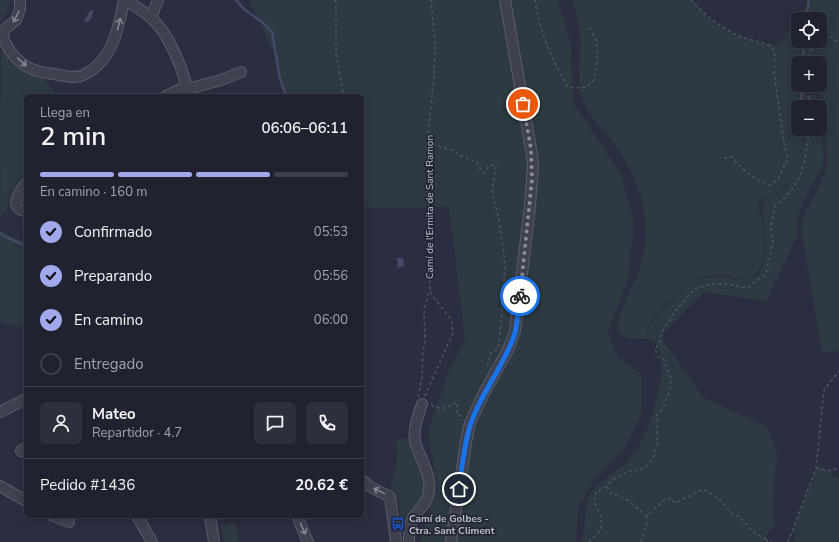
<!DOCTYPE html>
<html lang="es">
<meta charset="utf-8">
<style>
body{margin:0;font-family:"Nunito Sans",sans-serif;background:#2d2f3c;color:#f1f3f6;height:100vh;display:flex;flex-direction:column;font-size:15px;white-space:nowrap}
*{box-sizing:border-box;margin:0}
p{font-size:13px;color:#a2a4ab}
.icon{flex:none;width:22px;height:22px;fill:none;stroke:currentColor;stroke-width:2;stroke-linecap:round;stroke-linejoin:round}
.map{position:relative;flex:1;overflow:hidden}
.details{position:absolute;left:24px;top:94px;width:340px;height:424px;display:flex;flex-direction:column;background:#202230;border-radius:6px;box-shadow:0 2px 10px #0003,0 0 0 1px #3d3f4c}
.details>*{flex:none}
.buttons{position:absolute;left:791px;top:12px;display:grid;gap:8px}
.buttons a{display:grid;place-items:center;width:36px;height:36px;border-radius:6px;background:#202230;box-shadow:0 2px 10px #0003,0 0 0 1px #3d3f4c;font-size:20px}
.pin{position:absolute;display:grid;place-items:center;width:34px;height:34px;color:#fff;margin:-17px;border:2px solid #fff;border-radius:50%;box-shadow:0 1px 4px #0007}
.courier{position:absolute;display:grid;place-items:center;width:40px;height:40px;margin:-20px;border:3px solid #1a73e8;border-radius:50%;background:#fff;color:#222;box-shadow:0 1px 5px #0007}
.head em{font-style:normal;font-weight:600}
.head div{display:flex;flex-direction:column-reverse}
.head{display:flex;align-items:center;justify-content:space-between;height:68px;padding:0 16px}
h1{font-size:26px;font-weight:600;line-height:30px}
.bar{display:grid;grid-template-columns:repeat(4,1fr);gap:6px 4px;align-content:center;height:48px;padding:0 16px}
.bar i{height:5px;border-radius:3px;background:#3d3f4c}
.bar .current{background:#9fa9ec}
.bar p{grid-column:span 4}
.line{display:flex;align-items:center;gap:10px;padding:0 16px;border-top:1px solid #3d3f4c}
.line div{flex:1}
.round{display:grid;place-items:center;flex:none;width:42px;height:42px;border-radius:6px;background:#2d2f3c}
ol{padding:0 16px;list-style:none}
li{display:flex;align-items:center;gap:12px;height:44px}
li p{margin-inline-start:auto}
li .icon{padding:4px;border-radius:50%;background:#9fa9ec;color:#111;stroke-width:4}
li:last-child{color:#a2a4ab}
li i{width:22px;height:22px;border:2px solid #3d3f4c;border-radius:50%}
.map>svg:first-child{display:block}
.green{fill:#2d3a41;fill-rule:evenodd}
.water{fill:#434967}
.lines{fill:none;stroke-linecap:round;stroke-linejoin:round}
.stream{stroke:#434967;stroke-width:2.5}
.minor-casing{stroke:#5a5c6b;stroke-width:12}
.path{stroke:#4b575e;stroke-width:1.5;stroke-dasharray:3 3;stroke-linecap:butt}
.minor{stroke:#3f4150;stroke-width:10}
.oneway{stroke:#848693}
.done{stroke:#898c9a;stroke-width:4;stroke-dasharray:0 7.2}
.route{stroke:#1a73e8;stroke-width:5}
.labels{text-anchor:middle;stroke-width:3.5;stroke-linejoin:round;paint-order:stroke}
.street-label{font-size:10px;fill:#bcbeca;stroke:#232636}
.poi-label{font-size:10px;font-weight:bold;fill:#bcbeca;stroke:#232636;text-anchor:start}
</style>
<div class="map">
<svg width="839" height="542" viewBox="0 0 839 542">
<rect width="100%" height="100%" fill="#2b2e40"/>
<!-- green -->
<g class="green">
<polygon points="0,0 12,0 1,22 0,21"/>
<polygon points="249,0 558,0 571,44 573,102 621,174 634,221 628,278 608,333 619,358 642,375 642,412 623,450 596,477 579,505 576,542 421,542 420,536 438,490 428,432 449,371 465,340 449,207 386,209 362,206 362,96 284,96 279,63"/>
<path d="M571,0H693C715,31 744,42 780,46C786,28 801,16 812,0H839V351L822,352L801,229L803,217L821,183L827,168L828,161L824,133L827,122V113L825,102L813,85H820V63H798V85H806L808,107H798V129H807L796,167L798,163L808,129H820V107H810L808,87L819,101L823,109V117L821,129L824,155L823,165L803,201L797,219V237L766,301L704,292L660,336L703,397L767,427L778,455L774,480L773,515L776,525L769,531L764,542H582C585,529 584,507 590,496C597,480 614,475 626,463C644,444 652,417 658,393C661,379 666,348 651,340C639,335 621,346 618,325C617,314 632,288 637,276C641,266 644,251 645,240C645,226 645,210 641,196C636,179 621,152 610,138C597,122 588,116 581,95C577,82 580,68 580,55C581,36 580,17 571,0ZM798,19H820V41H798ZM787,183L788,184L776,196L762,202L766,248L762,269L752,278L736,280L718,276L699,279L674,298L650,325L646,335L649,324L668,302L699,278L718,274L738,279L752,277L760,268L765,248L763,224L758,205L762,200L775,195Z"/>
<polygon points="1,50 27,72 41,76 59,96 26,96 26,173 23,175 10,194 9,206 0,217"/>
<polygon points="0,229 11,237 26,241 26,328 0,322"/>
<path d="M409,437C414,452 430,485 421,499C414,511 407,517 403,531H401L398,495L390,491L397,464L396,441Z"/>
<polygon points="819,465 836,478 839,476 839,542 794,542 796,533 792,533 815,471"/>
<polygon points="235,523 239,542 224,542 221,526"/>
</g>
<!-- water -->
<g class="water">
<polygon points="92,10 94,10 90,21 84,22 89,12"/>
<polygon points="396,258 403,258 404,266 397,268 398,262"/>
</g>
<g class="lines">
<!-- stream -->
<g class="stream">
<polyline points="236,0 245,10 262,22 272,32 280,79 286,96"/>
<polyline points="806,19 809,0"/>
<polyline points="803,63 804,41"/>
<polyline points="801,107 802,85"/>
<polyline points="0,233 4,236 26,246"/>
</g>
<!-- minor casing -->
<g class="minor-casing">
<g id="minor">
<path d="M20,0V9L16,20L4,30C0,44 19,64 32,69C40,73 50,73 59,75C67,76 76,79 83,75C112,62 119,28 124,0"/>
<path d="M125,0C134,6 144,11 151,18C170,34 184,72 189,96"/>
<polyline points="151,17 158,0"/>
<polyline points="188,89 221,80 241,72"/>
<polyline points="166,96 187,86"/>
<path d="M26,183C20,191 7,209 26,211"/>
<polyline points="0,412 26,399"/>
<polyline points="21,451 26,448"/>
<polyline points="362,480 369,486 390,497 396,542"/>
<polyline points="0,486 26,501"/>
<polyline points="53,516 69,522"/>
<polyline points="137,516 152,542"/>
<polyline points="210,516 214,542"/>
<polyline points="297,516 308,542"/>
<path d="M409,542C409,534 409,525 413,518C419,509 428,503 429,492C432,474 419,458 415,441C413,429 418,416 422,404"/>
<polyline points="451,542 466,442 470,423 484,393 508,350 515,331 530,206 533,164 531,149 505,0"/>
</g>
</g>
<!-- path -->
<g class="path">
<polyline points="335,0 336,5 336,55 344,96"/>
<path d="M535,0C539,30 552,60 567,86L573,88L587,87L594,80L597,61V42L589,26"/>
<path d="M691,0C704,14 721,28 739,36C750,41 761,41 772,47L775,56L774,73L785,149L788,158L778,179L770,185C755,180 742,170 732,157L724,158"/>
<polyline points="820,41 826,31 831,37 839,43"/>
<polyline points="807,63 811,51 820,41"/>
<polyline points="803,85 807,92 811,107"/>
<polyline points="427,143 455,151 459,155 477,162 481,171 484,173 488,167 494,164 496,167 492,191 500,225 505,264 501,325 498,349 491,353 487,367"/>
<polyline points="425,396 453,333 452,321 432,295 430,289 427,143 434,78 435,44 431,0"/>
<polyline points="418,397 422,378 423,353 425,339 424,310 430,289"/>
<path d="M431,405C444,411 446,408 457,402V413L462,417"/>
<polyline points="816,468 831,471 839,467"/>
<polyline points="607,487 610,493 626,499 647,516"/>
<path d="M589,542L601,530V516L594,502L596,492L607,486L610,482L616,478L629,471L639,470L646,467L654,457L655,450L657,445V415L663,408L670,390L671,379L664,360L657,356L655,349L660,342L663,330L673,314L694,289L712,284H727L747,288L766,273L773,242L771,226L775,206C788,196 799,182 803,166C807,154 807,141 810,129"/>
<polyline points="641,542 646,526 647,516 663,501 670,498 675,503 694,494 697,491 706,490 719,499 733,515 740,517 752,531 767,540"/>
<polyline points="767,542 767,540 772,542"/>
<polyline points="788,542 816,468 824,390 839,371"/>
</g>
<!-- minor -->
<use href="#minor" class="minor"/>
</g>
<!-- one-way arrows -->
<defs><path id="oneway-shaft" d="M-6 0H5M1.5-3L5.5 0L1.5 3" fill="none" stroke-width="1.6" stroke-linecap="round" stroke-linejoin="round"/></defs>
<g class="oneway">
<use href="#oneway-shaft" transform="translate(16 17) rotate(117)"/>
<use href="#oneway-shaft" transform="translate(119 24) rotate(-77)"/>
<use href="#oneway-shaft" transform="translate(22 62) rotate(42)"/>
<use href="#oneway-shaft" transform="translate(379 491) rotate(-154)"/>
<use href="#oneway-shaft" transform="translate(303 529) rotate(66)"/>
</g>
<g class="lines">
<!-- done -->
<polyline class="done" points="520,296 532,179 531,149 523,104"/>
<!-- route -->
<path class="route" d="M459,489C462,467 464,444 471,423C482,391 505,365 515,333C518,321 518,308 520,296"/>
</g>
<!-- icons -->
<defs>
<g id="bus-bare" transform="scale(1.08)"><path d="M-5-6H5V4H4V6H2V4H-2V6H-4V4H-5ZM-3.5-4V0h7V-4ZM-3.5 1.2v1.5H-2V1.2ZM2 1.2v1.5H3.5V1.2Z" fill="#1a4fb4" stroke="#232636" stroke-width="2.5" paint-order="stroke"/></g>
</defs>
<g fill-rule="evenodd">
<use href="#bus-bare" x="398" y="524"/>
</g>
<g class="labels">
<!-- street labels -->
<g class="street-label">
<text transform="translate(429 207) rotate(-90)" y="4">Camí de l'Ermita de Sant Ramon</text>
</g>
<!-- poi labels -->
<g class="poi-label">
<text x="409" y="522">Camí de Golbes -<tspan x="409" dy="12">Ctra. Sant Climent</tspan></text>
</g>
</g>
</svg>
<div class="buttons">
<a><svg class="icon" aria-label="locate" viewBox="0 0 24 24"><circle cx="12" cy="12" r="6"/><path d="M12 2v4M12 18v4M2 12h4M18 12h4"/></svg></a>
<a>+</a>
<a>−</a>
</div>
<div class="pin" style="left:523px;top:104px;background:#ea580c"><svg class="icon" aria-label="bag" viewBox="0 0 24 24"><path d="M5 8h14l-1 12H6zM9 8a3 3 0 0 1 6 0"/></svg></div>
<div class="pin" style="left:459px;top:489px;background:#1f2937"><svg class="icon" aria-label="home" viewBox="0 0 24 24"><path d="M3 11l9-7 9 7M6 9v11h12V9"/></svg></div>
<div class="courier" style="left:520px;top:296px"><svg class="icon" aria-label="bike" viewBox="0 0 24 24"><circle cx="6" cy="16" r="4"/><circle cx="18" cy="16" r="4"/><path d="M6 16l4-8h5l3 8M10 8l3 8H6M13 5h3"/></svg></div>
<section class="details">
<div class="head"><div><h1>2 min</h1><p>Llega en</p></div><em>06:06–06:11</em></div>
<div class="bar"><i class="current"></i><i class="current"></i><i class="current"></i><i></i><p>En camino · 160 m</p></div>
<ol>
<li><svg class="icon" aria-label="check" viewBox="0 0 24 24"><path d="M5 12l5 5 9-10"/></svg>Confirmado<p>05:53</p></li>
<li><svg class="icon" aria-label="check" viewBox="0 0 24 24"><path d="M5 12l5 5 9-10"/></svg>Preparando<p>05:56</p></li>
<li><svg class="icon" aria-label="check" viewBox="0 0 24 24"><path d="M5 12l5 5 9-10"/></svg>En camino<p>06:00</p></li>
<li><i></i>Entregado</li>
</ol>
<div class="line" style="height:72px"><a class="round"><svg class="icon" aria-label="person" viewBox="0 0 24 24"><circle cx="12" cy="8" r="4"/><path d="M4 21q1-7 8-7t8 7"/></svg></a><div><b>Mateo</b><p>Repartidor · 4.7</p></div><a class="round"><svg class="icon" aria-label="chat" viewBox="0 0 24 24"><path d="M4 5h16v11H9l-5 4z"/></svg></a><a class="round"><svg class="icon" aria-label="phone" viewBox="0 0 24 24"><path d="M5 4h4l2 5-3 2q2 4 5 5l2-3 5 2v4C11 20 4 13 5 4z"/></svg></a></div>
<div class="line" style="height:52px"><div>Pedido #1436</div><b>20.62 €</b></div>
</section>
</div>
